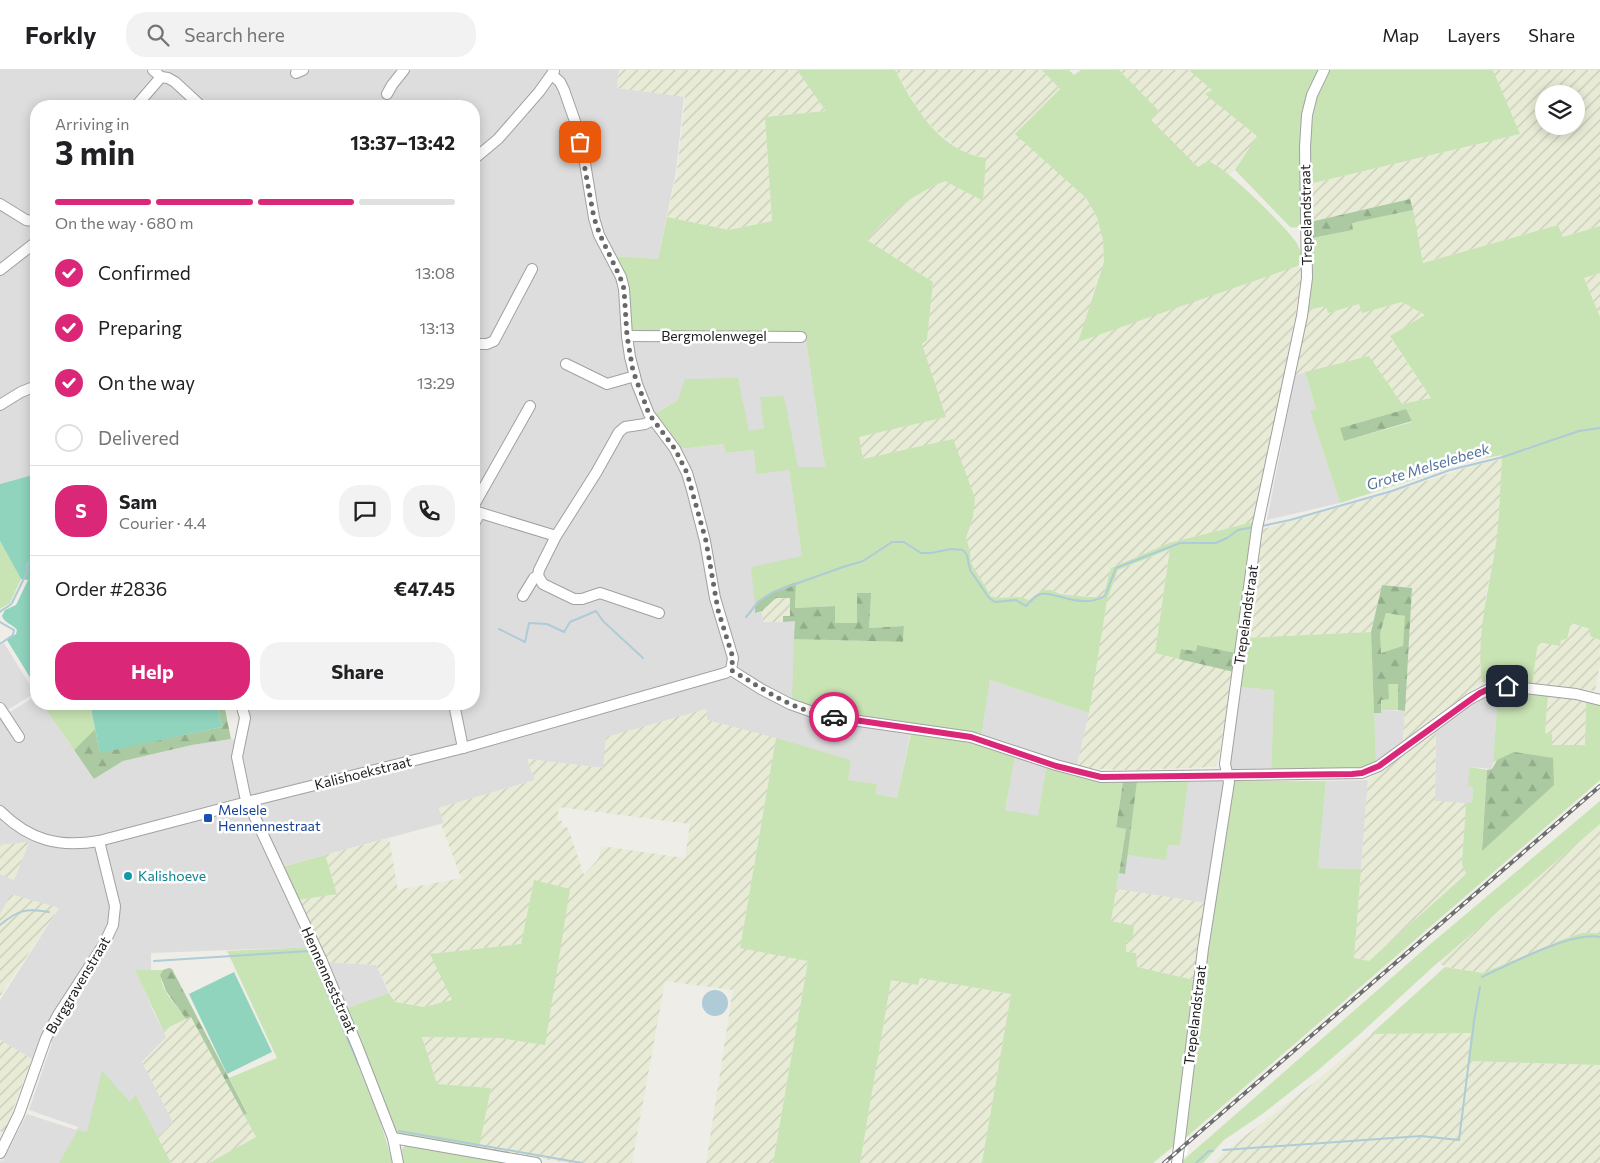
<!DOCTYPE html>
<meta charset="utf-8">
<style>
body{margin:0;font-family:Commissioner,sans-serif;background:#f2f2f2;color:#202124;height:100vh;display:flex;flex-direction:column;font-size:19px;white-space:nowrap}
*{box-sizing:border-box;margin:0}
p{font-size:16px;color:#757577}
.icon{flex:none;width:28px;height:28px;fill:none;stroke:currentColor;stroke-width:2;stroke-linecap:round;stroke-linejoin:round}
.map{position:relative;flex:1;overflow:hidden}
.side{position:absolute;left:30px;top:30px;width:450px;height:610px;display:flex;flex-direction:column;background:#fff;border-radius:20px;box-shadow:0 2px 12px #0003}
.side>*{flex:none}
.controls{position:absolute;left:1535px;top:15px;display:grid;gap:10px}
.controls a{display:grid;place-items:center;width:50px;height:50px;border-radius:50%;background:#fff;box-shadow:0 2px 12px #0003;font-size:25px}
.pin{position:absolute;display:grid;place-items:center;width:42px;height:42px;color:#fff;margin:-21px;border-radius:10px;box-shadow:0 2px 8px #0006}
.courier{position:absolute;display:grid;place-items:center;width:50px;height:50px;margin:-25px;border:4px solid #db2777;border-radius:50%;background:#fff;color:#222;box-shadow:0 1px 6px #0007}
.head em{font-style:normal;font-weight:700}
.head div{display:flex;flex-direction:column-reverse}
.head{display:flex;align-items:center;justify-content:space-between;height:85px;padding:0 25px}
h1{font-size:32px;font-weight:700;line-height:38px}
.bar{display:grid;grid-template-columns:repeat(4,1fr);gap:8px 5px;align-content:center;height:60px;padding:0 25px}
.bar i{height:6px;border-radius:4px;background:#e0e0e0}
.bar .current{background:#db2777}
.bar p{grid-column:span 4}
.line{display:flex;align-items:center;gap:12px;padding:0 25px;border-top:1px solid #e0e0e0}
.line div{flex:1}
.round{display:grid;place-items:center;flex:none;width:52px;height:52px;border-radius:20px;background:#f2f2f2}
ol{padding:0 25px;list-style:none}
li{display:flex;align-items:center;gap:15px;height:55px}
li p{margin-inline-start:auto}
li .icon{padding:5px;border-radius:50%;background:#db2777;color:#fff;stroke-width:4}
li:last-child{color:#757577}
li i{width:28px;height:28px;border:2px solid #e0e0e0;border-radius:50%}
.cta{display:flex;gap:10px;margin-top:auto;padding:10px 25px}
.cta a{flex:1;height:58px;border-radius:20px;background:#db2777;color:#fff;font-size:20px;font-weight:700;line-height:58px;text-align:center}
.cta a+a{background:#f2f2f2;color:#202124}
header{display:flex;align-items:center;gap:30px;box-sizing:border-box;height:70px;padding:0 25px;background:#fff;border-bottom:1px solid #e0e0e0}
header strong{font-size:24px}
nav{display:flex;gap:28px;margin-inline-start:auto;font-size:18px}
.search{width:350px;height:45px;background:#f2f2f2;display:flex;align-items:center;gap:12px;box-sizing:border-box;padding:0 18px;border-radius:20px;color:#757577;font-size:19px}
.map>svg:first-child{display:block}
.residential{fill:#dedddd}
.farmland{fill:url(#farmland-furrows);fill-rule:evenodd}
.grass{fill:#c8e3b4;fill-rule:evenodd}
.forest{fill:url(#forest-firs);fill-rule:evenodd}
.pitch{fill:#90d4be}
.water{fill:#aecbd7}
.pier{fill:#fff}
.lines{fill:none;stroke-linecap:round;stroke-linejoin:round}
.stream{stroke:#aecbd7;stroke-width:2}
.minor-casing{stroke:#a1a1a1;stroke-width:12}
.minor{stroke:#fff;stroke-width:10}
.rail-casing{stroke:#6e6e6e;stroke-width:4}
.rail{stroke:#fff;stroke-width:2;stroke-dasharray:5.5;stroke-linecap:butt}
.done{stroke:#686866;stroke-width:5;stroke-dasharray:0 9}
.route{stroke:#db2777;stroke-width:6}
.transit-dot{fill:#1a4fb4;stroke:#fff;stroke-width:2}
.culture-dot{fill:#0f9aa8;stroke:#fff;stroke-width:2}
.labels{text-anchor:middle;stroke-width:5;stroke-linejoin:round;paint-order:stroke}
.street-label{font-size:14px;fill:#202020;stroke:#fff}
.transit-label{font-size:14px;fill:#164399;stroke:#fff;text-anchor:start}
.culture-label{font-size:14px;fill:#0d838f;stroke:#fff;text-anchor:start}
.water-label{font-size:15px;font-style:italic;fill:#54749e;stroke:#fff}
</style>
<header>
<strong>Forkly</strong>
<div class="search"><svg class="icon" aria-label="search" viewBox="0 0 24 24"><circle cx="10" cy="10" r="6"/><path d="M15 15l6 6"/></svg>Search here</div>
<nav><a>Map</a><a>Layers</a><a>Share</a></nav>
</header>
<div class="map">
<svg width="1600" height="1093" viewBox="0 0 1600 1093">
<defs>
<pattern id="farmland-furrows" width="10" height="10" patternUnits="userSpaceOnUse" patternTransform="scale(1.25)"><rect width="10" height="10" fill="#e8ecd6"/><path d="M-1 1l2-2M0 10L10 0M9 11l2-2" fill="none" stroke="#c7cab7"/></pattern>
<pattern id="forest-firs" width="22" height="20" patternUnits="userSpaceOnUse" patternTransform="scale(1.25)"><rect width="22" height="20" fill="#abcaa2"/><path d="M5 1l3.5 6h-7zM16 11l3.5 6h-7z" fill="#93ad8b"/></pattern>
</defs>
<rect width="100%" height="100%" fill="#efede8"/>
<!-- residential -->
<g class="residential">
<polygon points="0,0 619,0 617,18 684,26 676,101 658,189 615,186 631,265 805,264 825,397 798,398 764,358 749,362 678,330 653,345 679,379 724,374 725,383 754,380 789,400 802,486 756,543 762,541 763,552 795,551 912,655 897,728 876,724 877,714 847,710 851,690 707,650 705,639 603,698 527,689 535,710 439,738 444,753 273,799 311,877 151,883 151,900 136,900 154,943 167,967 142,992 173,1052 157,1067 134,1024 131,1032 87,1063 59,1093 0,1093 0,1090 2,1091 11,1075 27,1044 76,1060 78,1057 29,1040 52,973 40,969 32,991 0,970 0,930 59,838 0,844 0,804 14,810 29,772 0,775 0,576 4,573 35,623 6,641 8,643 36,626 36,634 42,634 94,709 123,691 192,675 231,669 243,671 246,634 474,634 474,36 36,36 36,404 0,414"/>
<polygon points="1305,302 1316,339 1310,341 1340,433 1267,450 1295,305"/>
<polygon points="990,610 1089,643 1077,696 981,668"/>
<polygon points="1238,617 1274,620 1271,703 1231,700 1230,698"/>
<polygon points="1498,621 1493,693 1492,699 1470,697 1469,716 1473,717 1472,734 1435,731 1436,659 1480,627"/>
<polygon points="1381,640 1405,641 1403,672 1376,692 1374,643 1381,643"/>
<polygon points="1015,687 1046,698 1038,747 1005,740"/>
<polygon points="1224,709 1225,715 1206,833 1116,819 1119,803 1125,803 1127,785 1166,789 1168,774 1188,710"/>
<polygon points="1368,710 1361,799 1318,798 1326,711"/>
<polygon points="326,892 376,895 389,923 345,939"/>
</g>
<!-- farmland -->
<g class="farmland">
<polygon points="619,0 797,0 827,41 765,47 772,151 729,160 667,147 677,101 685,27 617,18"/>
<polygon points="895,0 1042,0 1060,19 1059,103 1086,128 1097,147 1103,170 1104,192 1090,231 1303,194 1304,200 1282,316 1253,452 1169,473 1111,498 1104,524 1100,527 1075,526 1051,520 1043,520 1029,530 1019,527 997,528 991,526 971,493 970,481 966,468 973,447 975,428 967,411 863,389 858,367 946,347 922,274 927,270 933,212 867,170 876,159 903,133 932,116 945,111 983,131 986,88 964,83 936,61 922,46"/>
<polygon points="1119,0 1191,0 1212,20 1206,24 1257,66 1235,100 1229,105 1213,92 1198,97 1150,50 1159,41"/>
<path d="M1493,0H1600V156L1563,167L1558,155L1423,193L1410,129L1310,152L1309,114L1520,64ZM1544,24H1576V56H1544Z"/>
<polygon points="1600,203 1600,247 1584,208"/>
<polygon points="1402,232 1425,245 1390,267 1431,328 1402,334 1368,286 1295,305 1307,240 1326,235 1328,242 1359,234 1362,243"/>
<polygon points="1502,389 1499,452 1494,486 1486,525 1480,598 1482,612 1403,672 1412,518 1382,515 1371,562 1246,568 1263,459 1393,422 1471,396"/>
<polygon points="1170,479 1155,583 1234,602 1218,691 1216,696 1212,697 1135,700 1098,699 1077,696 1089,643 1107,530 1118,500"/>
<polygon points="776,528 790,528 790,546 783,546 783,552 763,552 762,541"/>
<polygon points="1570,553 1590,559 1590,566 1600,570 1600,593 1595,621 1532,615 1538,572 1567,569"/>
<polygon points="1548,624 1586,632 1585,676 1552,675 1545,664"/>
<path d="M706,639L707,650L776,668L740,877L808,891L773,1093H706L733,920L665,911L632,1093H568L479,1078L491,1018L437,1014L422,967L500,968L545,974L534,810L521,874L431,884L452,930L424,937L395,932L376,895L326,892L298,830L337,823L325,785L389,768L398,820L461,808L441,754L444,753L439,738L535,710L527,689L603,698L606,667ZM559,737L690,754L685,788L601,776L599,788L584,805L568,758L561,756L562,751L557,750Z"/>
<polygon points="1436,659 1435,731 1466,733 1462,794 1466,804 1369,891 1354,888 1368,710"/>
<polygon points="1600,754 1600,863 1582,863 1564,869 1483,903 1445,897 1438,892"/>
<polygon points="29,772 14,810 0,804 0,775"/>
<polygon points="1116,819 1206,833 1194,910 1137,897 1126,883 1126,871 1111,851"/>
<polygon points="11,824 59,838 0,926 0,844"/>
<polygon points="920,908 1011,924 982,1093 860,1093 891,909 918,914"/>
<polygon points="191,947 256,1067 209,1093 171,1093 157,1067 173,1052 142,992 166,967 163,960"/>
<polygon points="1471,963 1468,991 1600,995 1600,1093 1213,1093 1223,1083 1321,1007 1371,964"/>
<polygon points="0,970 32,989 4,1063 0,1061"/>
</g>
<!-- grass -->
<g class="grass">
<path d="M797,0H895C915,38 940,82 986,88L983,131L945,111C914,123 888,144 867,170L933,212L927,270L922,274L946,347L859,367L863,389L953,369L975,428L973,447L966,468L970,481L971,493L991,526L997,528L1019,527L1029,530L1043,520H1051L1061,524L1087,527H1100L1104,524L1111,498L1169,473L1253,452L1236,583L1197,575L1196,581L1181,579L1179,589L1155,583L1170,479L1118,500L1107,530L1089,643L990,610L981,668L821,641L792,630L794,569L903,572L904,556L869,558L870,523H858L857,553H835V536L795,538L796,512L761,528L755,534L751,497L802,486L789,400L756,404L754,380L725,383L724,374L679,379L653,345L678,330L685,309L738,308L749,361L764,358L760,327L784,326L798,397H825L805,264L630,265L614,186L658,189L667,147L729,160L772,151L765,47L826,41Z"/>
<path d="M1042,0H1069L1074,5L1081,0H1119L1159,41L1151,50L1198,97L1208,91C1224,95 1286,157 1296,172C1300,179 1303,186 1303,194L1078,272L1104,192L1103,170L1097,147L1086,128L1015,64L1060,19Z"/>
<path d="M1191,0H1319L1308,20L1304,35L1302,61V153C1298,158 1296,158 1290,157L1235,100L1257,66L1205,24L1212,20L1190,1Z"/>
<path d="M1329,0H1493L1520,64L1309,114C1310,84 1310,53 1317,25C1319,16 1325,8 1329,0Z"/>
<path d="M1413,140L1423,193L1558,155L1563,167L1600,156V203L1584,208L1600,247V570L1590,566V559L1571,553L1567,569L1561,570L1560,576L1538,572L1532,615L1482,612C1476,570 1487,527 1494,486C1500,452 1500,419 1502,385L1475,390L1340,433L1310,341L1316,339L1305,302L1369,286L1402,334L1431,328L1390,266L1425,245L1402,232L1362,243L1359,234L1328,243L1326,236L1307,240L1313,197L1312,168L1353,160L1352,153ZM1406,339L1412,352L1344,371L1340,358Z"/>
<polygon points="0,471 21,509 10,533 0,539"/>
<polygon points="1386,543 1406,546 1403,577 1380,583 1380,564"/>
<polygon points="1371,562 1376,692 1365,699 1271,703 1274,620 1238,617 1246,568"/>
<polygon points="1388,614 1398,614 1398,640 1381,640 1381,630"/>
<polygon points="1498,621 1548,624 1545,663 1552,664 1552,675 1585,675 1586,632 1600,635 1600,710 1182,1071 1232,711 1326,711 1318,798 1361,799 1354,888 1369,891 1466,804 1462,794 1466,733 1472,733 1473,717 1468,716 1470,697 1487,700 1482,780 1497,690 1493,693"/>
<polygon points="42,634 90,634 95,659 74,680"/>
<polygon points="911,663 978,674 1015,687 1005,740 1038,746 1046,698 1089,710 1123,712 1116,756 1126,759 1111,851 1134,856 1132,871 1126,871 1126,882 1136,883 1137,897 1194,910 1175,1062 1175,1075 1153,1093 982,1093 1011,924 920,908 918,915 891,910 860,1093 773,1093 808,891 740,878 776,668 851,690 848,710 877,714 876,724 897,728"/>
<polygon points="1188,710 1180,775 1168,775 1166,790 1127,785 1137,712"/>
<polygon points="1600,731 1600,754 1434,896 1361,963 1316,1002 1261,1045 1224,1070 1203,1093 1180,1093 1421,882"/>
<polygon points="325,785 337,824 298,830 282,797"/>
<polygon points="534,810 570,819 545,975 500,968 422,967 437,1014 491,1018 479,1078 401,1066 394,1060 345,939 389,923 395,932 424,937 452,930 430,884 521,874"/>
<polygon points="1582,863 1600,863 1600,995 1468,991 1471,963 1371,964 1445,897 1483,903 1564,869"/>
<polygon points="311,877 379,1048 393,1093 209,1093 256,1067 244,1045 247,1042 229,1008 277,988 227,881"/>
<path d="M135,900H163C154,915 178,936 186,949L163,960Z"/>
<polygon points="102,1001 130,1032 135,1024 171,1093 59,1093 78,1060 87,1062"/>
<polygon points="406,1075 514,1093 403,1093 402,1079"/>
</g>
<!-- forest -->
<g class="forest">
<polygon points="1410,129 1413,140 1352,153 1353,160 1312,168 1310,152"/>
<polygon points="1406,339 1412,351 1344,371 1340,358"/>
<path d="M796,512L795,538L835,536V553H857V523H871L869,558L904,556L903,572L794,569L795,551L783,552V546H790V528H776L762,541L755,543V534C766,523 781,518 796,512Z"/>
<path d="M1382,515L1412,518L1405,641L1398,640V614H1388L1389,629L1381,630V643H1374L1371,562ZM1386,543L1405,546L1403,576L1381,583L1380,564Z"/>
<polygon points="1197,575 1236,583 1234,602 1179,589 1181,579 1196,581"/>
<polygon points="217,634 224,634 231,669 192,675 123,691 94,709 74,680 95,659 100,682 222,657"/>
<polygon points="1514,682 1553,688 1554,715 1482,781 1487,700 1492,699 1497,690"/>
<polygon points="1123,712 1137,712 1125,804 1119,803 1126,759 1116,757"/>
<polygon points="169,898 172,899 247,1043 244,1045 191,947 186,949 166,921 160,905 163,900"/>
</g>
<!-- pitch -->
<g class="pitch">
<path d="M36,404V617L7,570L16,564L17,560C13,554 5,554 2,546L5,540L16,535L28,510L21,509L0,471V414Z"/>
<polygon points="90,634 217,634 222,657 100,683"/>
<polygon points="234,902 272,982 227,1004 189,924"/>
</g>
<!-- water -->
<circle class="water" cx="715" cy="933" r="13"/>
<!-- pier -->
<polygon class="pier" points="1189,1067 1187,1084 1177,1093 1169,1093 1169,1084"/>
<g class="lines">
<!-- stream -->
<g class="stream">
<polyline points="1262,456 1290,450 1392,421 1450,400 1503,387 1579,361 1600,358"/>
<path d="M0,542C3,538 8,538 12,533L27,502V494L36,489"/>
<path d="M746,547L759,531L773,522L843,497L863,491L892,472H904L921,483H931L951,479L963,480L967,485L970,500L989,528L995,532L1016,530L1026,536C1030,532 1034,527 1038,525C1051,518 1079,541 1105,526L1116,498L1180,473H1216L1227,468L1238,460L1254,457"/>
<polyline points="0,552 14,560 13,565 0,574"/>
<polyline points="499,559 525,572 529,553 547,554 564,562 570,552 596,541 603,551 643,588"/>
<path d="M0,855C18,840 26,838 49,842"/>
<polyline points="154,891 309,881 359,995"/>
<path d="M1482,907C1510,894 1572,861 1600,867"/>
<polyline points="399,1061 582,1093"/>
<polyline points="1223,1080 1421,1066 1459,1070 1474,951 1480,917"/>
<polyline points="1196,1093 1209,1081 1213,1081"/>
</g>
<!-- minor casing -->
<g class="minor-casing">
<g id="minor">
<polyline points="153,0 161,7 168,8 175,12 201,36"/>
<polyline points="296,3 303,0"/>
<polyline points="552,5 560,12 564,20 577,57 584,87 594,148 599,165 621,207 624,219 627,266 630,287 637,314 649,344 675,379 687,403 692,420 705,471 715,528 733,588 731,600"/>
<polyline points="387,24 392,15 404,0"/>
<polyline points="136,36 161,7"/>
<polyline points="474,89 498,69 539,22 554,1"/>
<polyline points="0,134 26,150 33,151 36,155"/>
<polyline points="0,200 36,172"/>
<polyline points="627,266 801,267"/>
<polyline points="474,274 487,274 494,271 532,199"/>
<polyline points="566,294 607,314 635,306"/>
<polyline points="0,335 21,322 36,316"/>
<polyline points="474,435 530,336"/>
<polyline points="474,441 556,466"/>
<polyline points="474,454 480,443"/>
<polyline points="538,506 543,514 574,529 582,529 600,523 659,543"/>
<polyline points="523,526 534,508 538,506 539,500 556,466 596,403 619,362 625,357 645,354 653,350"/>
<polyline points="731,600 761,619 790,634 824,646 971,667 1056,695 1101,707 1362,703 1379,696 1470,629 1491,618 1507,616 1576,624 1600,630"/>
<polyline points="241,634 245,648 237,687 245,726 321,889 358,978 393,1068 398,1093"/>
<polyline points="454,634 463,678"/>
<polyline points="0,638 19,667"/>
<path d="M0,741C29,770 59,778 99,771L259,729L463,678L725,603L731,600"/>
<polyline points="393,1068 536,1093"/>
<polyline points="0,1083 19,1044 46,968 58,945 104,874 113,855 115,836 99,771"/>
<polyline points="1177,1093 1203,879 1229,712 1225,694 1257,458 1302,246 1307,208 1305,77 1307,45 1312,25 1324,0"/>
</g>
</g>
<!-- minor -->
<use href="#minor" class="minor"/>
<!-- rail casing -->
<g class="rail-casing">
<polyline id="rail" points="1164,1093 1600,716"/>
</g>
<!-- rail -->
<use href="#rail" class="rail"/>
</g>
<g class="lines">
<!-- done -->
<path class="done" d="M580,72L594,148L600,165L620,207L624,219L627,266L633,301L649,344L675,379L687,403L706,471L718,540L733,588L731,600C766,620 792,641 834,647"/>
<!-- route -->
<polyline class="route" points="834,647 971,667 1056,696 1101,707 1352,704 1362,703 1379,696 1480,623 1491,618 1507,616"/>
</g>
<!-- markers -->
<rect class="transit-dot" x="203" y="743" width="10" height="10" rx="2.5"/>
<circle class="culture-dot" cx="128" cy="806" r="5"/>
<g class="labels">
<!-- street labels -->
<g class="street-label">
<text transform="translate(1306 145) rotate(-91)" y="5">Trepelandstraat</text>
<text x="714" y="271">Bergmolenwegel</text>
<text transform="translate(1246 545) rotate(-82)" y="5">Trepelandstraat</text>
<text transform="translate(363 703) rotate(-14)" y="5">Kalishoekstraat</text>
<text transform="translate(329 910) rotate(66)" y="5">Hennenneststraat</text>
<text transform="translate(78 915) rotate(-59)" y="5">Burggravenstraat</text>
<text transform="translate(1195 945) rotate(-83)" y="5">Trepelandstraat</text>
</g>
<!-- transit labels -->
<g class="transit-label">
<text x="218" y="745">Melsele<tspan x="218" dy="16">Hennennestraat</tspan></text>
</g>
<!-- culture labels -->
<g class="culture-label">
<text x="138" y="811">Kalishoeve</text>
</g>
<!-- water labels -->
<g class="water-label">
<text transform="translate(1428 397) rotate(-17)" y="5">Grote Melselebeek</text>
</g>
</g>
</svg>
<div class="controls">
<a><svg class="icon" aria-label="layers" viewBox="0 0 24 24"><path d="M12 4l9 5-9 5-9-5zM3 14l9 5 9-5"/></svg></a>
</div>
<div class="pin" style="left:580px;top:72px;background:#ea580c"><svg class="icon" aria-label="bag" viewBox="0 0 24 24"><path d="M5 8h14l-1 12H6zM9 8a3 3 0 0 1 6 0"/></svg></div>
<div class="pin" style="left:1507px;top:616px;background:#1f2937"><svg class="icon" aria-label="home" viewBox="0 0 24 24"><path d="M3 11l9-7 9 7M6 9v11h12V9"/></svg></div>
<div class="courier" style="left:834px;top:647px"><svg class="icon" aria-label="car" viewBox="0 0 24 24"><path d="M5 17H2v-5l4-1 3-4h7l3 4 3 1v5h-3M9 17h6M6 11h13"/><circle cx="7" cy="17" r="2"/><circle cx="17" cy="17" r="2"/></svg></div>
<section class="side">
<div class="head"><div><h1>3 min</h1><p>Arriving in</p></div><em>13:37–13:42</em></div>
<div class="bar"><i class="current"></i><i class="current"></i><i class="current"></i><i></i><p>On the way · 680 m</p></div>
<ol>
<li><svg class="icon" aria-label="check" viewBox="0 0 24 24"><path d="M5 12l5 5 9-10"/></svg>Confirmed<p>13:08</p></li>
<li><svg class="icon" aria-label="check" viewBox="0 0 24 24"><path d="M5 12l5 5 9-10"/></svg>Preparing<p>13:13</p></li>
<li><svg class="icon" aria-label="check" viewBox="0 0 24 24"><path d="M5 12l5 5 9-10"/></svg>On the way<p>13:29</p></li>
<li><i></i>Delivered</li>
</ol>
<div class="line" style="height:90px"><b class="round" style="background:#db2777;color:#fff">S</b><div><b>Sam</b><p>Courier · 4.4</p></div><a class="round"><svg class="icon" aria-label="chat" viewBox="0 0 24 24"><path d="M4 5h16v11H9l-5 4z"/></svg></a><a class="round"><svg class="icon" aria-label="phone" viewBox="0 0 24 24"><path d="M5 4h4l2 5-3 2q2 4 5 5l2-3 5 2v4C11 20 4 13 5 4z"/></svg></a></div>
<div class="line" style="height:65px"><div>Order #2836</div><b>€47.45</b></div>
<div class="cta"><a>Help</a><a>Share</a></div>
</section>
</div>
